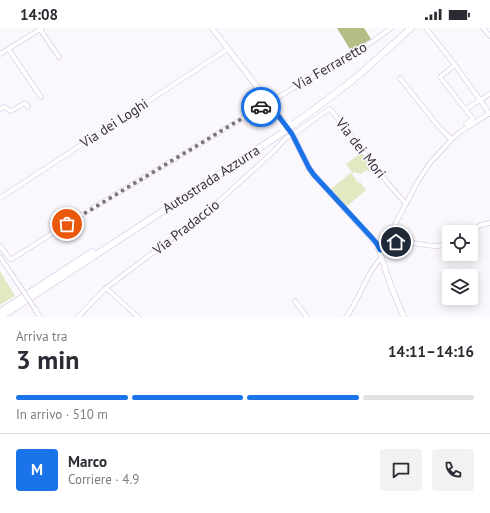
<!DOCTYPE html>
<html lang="it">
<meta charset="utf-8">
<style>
body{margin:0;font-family:"PT Sans",sans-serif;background:#f2f2f3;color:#2b2b33;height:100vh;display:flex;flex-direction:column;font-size:15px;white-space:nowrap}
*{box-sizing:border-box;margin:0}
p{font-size:13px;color:#7c7c81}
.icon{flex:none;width:22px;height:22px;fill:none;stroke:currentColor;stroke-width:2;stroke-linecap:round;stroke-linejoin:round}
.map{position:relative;height:289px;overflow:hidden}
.side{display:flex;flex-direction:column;background:#fff;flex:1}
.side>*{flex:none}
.controls{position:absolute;left:442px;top:197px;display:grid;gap:8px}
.controls a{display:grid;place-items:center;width:36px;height:36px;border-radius:4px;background:#fff;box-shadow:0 2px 10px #0003;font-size:20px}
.pin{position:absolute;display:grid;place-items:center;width:34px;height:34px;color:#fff;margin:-17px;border:2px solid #fff;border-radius:50%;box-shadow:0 1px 4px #0007}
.courier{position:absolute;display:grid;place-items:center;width:40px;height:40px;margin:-20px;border:3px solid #1a73e8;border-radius:50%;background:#fff;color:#222;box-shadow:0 1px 5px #0007}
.overview em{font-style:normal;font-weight:700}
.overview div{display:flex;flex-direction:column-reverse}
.overview{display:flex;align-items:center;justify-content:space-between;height:68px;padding:0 16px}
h1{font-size:26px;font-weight:700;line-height:30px}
.bar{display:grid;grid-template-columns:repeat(4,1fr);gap:6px 4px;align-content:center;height:48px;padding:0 16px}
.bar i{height:5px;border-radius:3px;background:#e1e1e2}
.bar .on{background:#1a73e8}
.bar p{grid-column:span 4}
.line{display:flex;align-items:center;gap:10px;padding:0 16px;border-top:1px solid #e1e1e2}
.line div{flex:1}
.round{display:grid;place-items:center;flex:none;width:42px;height:42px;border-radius:4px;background:#f2f2f3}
.status{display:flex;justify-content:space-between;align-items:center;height:28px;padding:0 20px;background:#fff;direction:ltr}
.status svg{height:11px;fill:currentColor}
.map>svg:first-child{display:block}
.green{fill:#e1e9c2}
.forest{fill:#b2be83}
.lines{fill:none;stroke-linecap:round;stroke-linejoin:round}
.minor-casing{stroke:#cfbfdf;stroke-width:5}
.major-casing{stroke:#cfbfdf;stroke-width:6}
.highway-casing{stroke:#cfbfdf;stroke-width:7}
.minor{stroke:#fff;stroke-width:4}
.major{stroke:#fff;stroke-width:5}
.highway{stroke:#fff;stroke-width:6}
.minor-bridge-casing{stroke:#cfbfdf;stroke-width:5;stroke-linecap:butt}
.highway-bridge-casing{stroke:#cfbfdf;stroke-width:7;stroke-linecap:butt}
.minor-bridge{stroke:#fff;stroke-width:4}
.highway-bridge{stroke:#fff;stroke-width:6}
.done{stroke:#7b7681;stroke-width:4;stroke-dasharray:0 7.2}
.route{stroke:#1a73e8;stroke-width:5}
.labels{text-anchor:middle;stroke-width:3;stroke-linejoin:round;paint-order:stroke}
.street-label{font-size:14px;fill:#37313e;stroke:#faf7fd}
</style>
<div class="status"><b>14:08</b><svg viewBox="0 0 49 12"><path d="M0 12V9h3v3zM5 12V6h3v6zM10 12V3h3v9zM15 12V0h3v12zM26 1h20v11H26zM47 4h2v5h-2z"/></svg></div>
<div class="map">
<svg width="490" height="289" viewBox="0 0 490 289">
<rect width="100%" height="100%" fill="#faf7fd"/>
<!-- green -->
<g class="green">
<polygon points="362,124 373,139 369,142 362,144 362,146 354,144 352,146 358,155 360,154 366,162 346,179 330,162 352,144 346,136"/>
<polygon points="0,243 15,268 0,277"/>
</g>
<!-- forest -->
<polygon class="forest" points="337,0 364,0 371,11 351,23"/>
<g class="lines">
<!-- minor casing -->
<g class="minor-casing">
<g id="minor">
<polyline points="426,0 455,37 490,86"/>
<polyline points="483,0 490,8"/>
<polyline points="40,1 59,29"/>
<polyline points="9,22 41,69"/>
<polyline points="0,26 42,0"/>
<polyline points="455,37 440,49 473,91 466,96"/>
<polyline points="400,50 438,98 451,111"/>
<polyline points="0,81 4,79 11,83 25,75 28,79"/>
<polyline points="466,81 490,66"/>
<polyline points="0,170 228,21"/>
<polyline points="468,204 481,197 490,195"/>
<path d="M385,215C392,214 398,213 405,214C420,215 434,221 449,216"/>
<path d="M0,218L10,231H12L91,181L327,40C349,28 371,16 391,0"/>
<polyline points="379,222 385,215 418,153 430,135 452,111 460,104 490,85"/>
<polyline points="0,229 21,260"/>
<polyline points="106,260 138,289"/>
<polyline points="295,273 307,289"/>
<polyline points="35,281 40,289"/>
<polyline points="78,289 106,260 191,196 218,174 274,123 286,110 295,105 329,81 331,82 386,153 406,176"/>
<path d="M346,289C360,271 365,247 381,230"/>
</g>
</g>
<!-- major casing -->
<g class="major-casing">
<polyline id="major" points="212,0 284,94 292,106 309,140 314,147 377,216 392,261 404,289"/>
</g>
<!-- highway casing -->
<g class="highway-casing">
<g id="highway">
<polyline points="290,99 324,74 358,48 411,0"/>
<polyline points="0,284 92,224"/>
<polyline points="1,289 285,103"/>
</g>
</g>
<!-- minor -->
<use href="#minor" class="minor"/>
<!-- major -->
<use href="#major" class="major"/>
<!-- highway -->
<use href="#highway" class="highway"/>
<!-- minor-bridge casing -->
<g class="minor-bridge-casing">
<polyline id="minor-bridge" points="21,260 35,281"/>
</g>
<!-- highway-bridge casing -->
<g class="highway-bridge-casing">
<polyline id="highway-bridge" points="282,100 289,95"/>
</g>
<!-- minor-bridge -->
<use href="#minor-bridge" class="minor-bridge"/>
<!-- highway-bridge -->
<use href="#highway-bridge" class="highway-bridge"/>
</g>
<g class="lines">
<!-- done -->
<polyline class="done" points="67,196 261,79"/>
<!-- route -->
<polyline class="route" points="261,79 268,74 292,106 309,140 314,147 373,211 377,216 380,222 385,215 396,214"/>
</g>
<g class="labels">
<!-- street labels -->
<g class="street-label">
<text transform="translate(330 38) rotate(-30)" y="5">Via Ferraretto</text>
<text transform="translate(114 95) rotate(-33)" y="5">Via dei Loghi</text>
<text transform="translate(361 120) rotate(52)" y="5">Via dei Mori</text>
<text transform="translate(211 151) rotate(-33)" y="5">Autostrada Azzurra</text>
<text transform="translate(186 199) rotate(-38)" y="5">Via Pradaccio</text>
</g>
</g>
</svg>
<div class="controls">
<a><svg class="icon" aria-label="locate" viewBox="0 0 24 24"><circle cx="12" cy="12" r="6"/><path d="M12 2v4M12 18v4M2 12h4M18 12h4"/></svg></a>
<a><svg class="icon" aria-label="layers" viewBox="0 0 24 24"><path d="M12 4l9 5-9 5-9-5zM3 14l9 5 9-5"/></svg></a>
</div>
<div class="pin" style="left:67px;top:196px;background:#ea580c"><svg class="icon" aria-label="bag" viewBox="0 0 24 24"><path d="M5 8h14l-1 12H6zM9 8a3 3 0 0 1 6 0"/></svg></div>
<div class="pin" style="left:396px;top:214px;background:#1f2937"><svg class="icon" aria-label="home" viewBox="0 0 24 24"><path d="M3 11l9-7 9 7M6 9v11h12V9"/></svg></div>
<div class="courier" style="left:261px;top:79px"><svg class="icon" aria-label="car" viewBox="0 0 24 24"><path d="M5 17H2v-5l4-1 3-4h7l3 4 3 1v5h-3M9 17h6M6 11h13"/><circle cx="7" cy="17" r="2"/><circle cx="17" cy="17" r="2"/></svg></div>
</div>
<section class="side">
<div class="overview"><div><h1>3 min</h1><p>Arriva tra</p></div><em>14:11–14:16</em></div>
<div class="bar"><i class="on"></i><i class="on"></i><i class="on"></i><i></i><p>In arrivo · 510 m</p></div>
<div class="line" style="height:72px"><b class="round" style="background:#1a73e8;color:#fff">M</b><div><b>Marco</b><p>Corriere · 4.9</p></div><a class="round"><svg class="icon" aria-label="chat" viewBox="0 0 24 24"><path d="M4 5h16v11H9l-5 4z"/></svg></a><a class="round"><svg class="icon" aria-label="phone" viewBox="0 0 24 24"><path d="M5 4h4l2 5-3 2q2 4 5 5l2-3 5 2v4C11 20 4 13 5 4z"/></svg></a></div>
</section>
